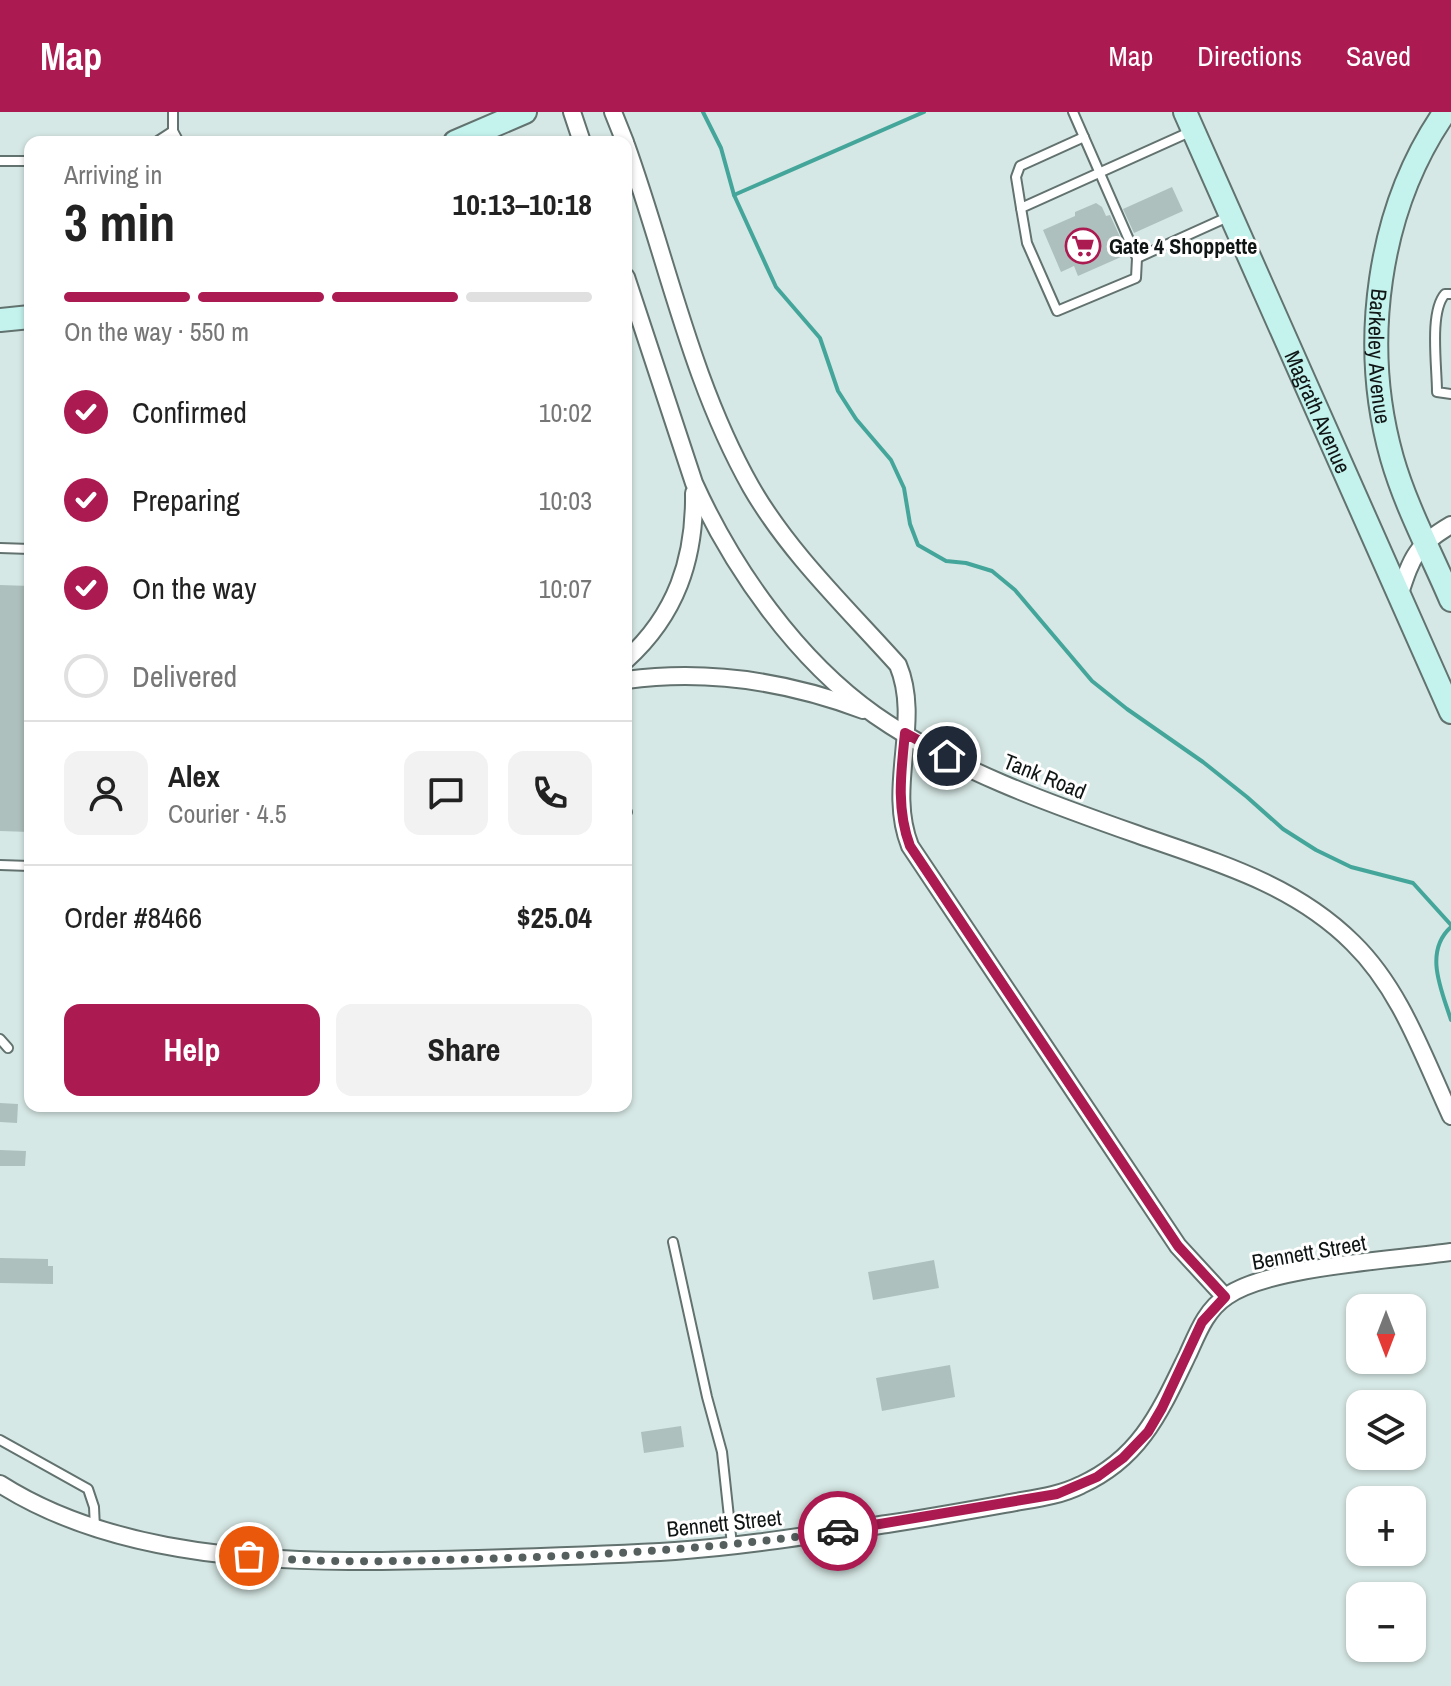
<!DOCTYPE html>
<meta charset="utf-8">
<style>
body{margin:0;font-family:"Archivo Narrow",sans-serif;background:#f2f2f2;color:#222;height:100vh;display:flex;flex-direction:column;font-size:30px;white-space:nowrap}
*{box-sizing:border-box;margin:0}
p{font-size:26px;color:#767676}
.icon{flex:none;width:44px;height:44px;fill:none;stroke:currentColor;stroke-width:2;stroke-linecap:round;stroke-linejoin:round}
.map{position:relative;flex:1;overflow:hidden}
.panel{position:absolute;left:24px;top:24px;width:608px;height:976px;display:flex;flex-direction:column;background:#fff;border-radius:16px;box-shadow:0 2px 6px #0004}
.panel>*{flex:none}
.needle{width:52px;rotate:180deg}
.controls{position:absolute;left:1346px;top:1182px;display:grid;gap:16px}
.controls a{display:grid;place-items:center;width:80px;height:80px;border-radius:16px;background:#fff;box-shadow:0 2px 6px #0004;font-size:40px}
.pin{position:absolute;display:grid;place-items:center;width:68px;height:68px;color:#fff;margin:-34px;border:4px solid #fff;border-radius:50%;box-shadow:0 2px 8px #0007}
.courier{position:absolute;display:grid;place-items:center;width:80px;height:80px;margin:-40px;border:6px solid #ab1b52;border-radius:50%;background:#fff;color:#222;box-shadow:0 2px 10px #0007}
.summary em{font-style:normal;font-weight:700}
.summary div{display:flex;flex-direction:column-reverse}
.summary{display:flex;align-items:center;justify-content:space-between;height:136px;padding:0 40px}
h1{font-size:52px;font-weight:700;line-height:60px}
.bar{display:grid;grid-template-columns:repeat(4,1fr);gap:12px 8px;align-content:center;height:96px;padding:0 40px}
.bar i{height:10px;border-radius:6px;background:#e0e0e0}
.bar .on{background:#ab1b52}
.bar p{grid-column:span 4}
.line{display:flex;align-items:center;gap:20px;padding:0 40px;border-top:2px solid #e0e0e0}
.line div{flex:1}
.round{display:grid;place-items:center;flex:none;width:84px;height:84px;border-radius:16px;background:#f2f2f2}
ol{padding:0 40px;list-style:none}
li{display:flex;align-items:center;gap:24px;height:88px}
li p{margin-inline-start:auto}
li .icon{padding:8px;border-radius:50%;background:#ab1b52;color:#fff;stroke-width:4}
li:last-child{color:#767676}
li i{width:44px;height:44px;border:4px solid #e0e0e0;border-radius:50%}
.button{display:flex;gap:16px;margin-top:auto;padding:16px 40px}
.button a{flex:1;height:92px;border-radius:16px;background:#ab1b52;color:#fff;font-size:32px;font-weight:700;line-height:92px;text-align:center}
.button a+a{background:#f2f2f2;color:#222}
header{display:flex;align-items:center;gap:48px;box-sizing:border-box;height:112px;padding:0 40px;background:#ab1b52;color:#fff}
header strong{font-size:38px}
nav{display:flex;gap:44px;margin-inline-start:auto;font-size:28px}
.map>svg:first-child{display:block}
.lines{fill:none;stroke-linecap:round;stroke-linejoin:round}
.stream{stroke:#44a69b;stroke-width:4}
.building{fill:#aec0bd}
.lane-casing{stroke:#62726f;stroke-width:12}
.street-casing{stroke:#62726f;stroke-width:20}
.secondary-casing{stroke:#62726f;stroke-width:26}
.lane{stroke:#fff;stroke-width:8}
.street{stroke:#fff;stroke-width:16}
.secondary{stroke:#c4f3ee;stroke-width:22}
.done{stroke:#55605e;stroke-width:8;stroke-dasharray:0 14.4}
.route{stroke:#ab1b52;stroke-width:10}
.labels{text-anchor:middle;stroke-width:6;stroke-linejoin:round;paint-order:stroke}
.poi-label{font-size:22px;font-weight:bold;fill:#101615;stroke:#fff;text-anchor:start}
.street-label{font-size:22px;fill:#101615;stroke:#fff}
</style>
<header>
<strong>Map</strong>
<nav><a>Map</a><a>Directions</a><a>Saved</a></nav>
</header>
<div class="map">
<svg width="1451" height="1574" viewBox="0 0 1451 1574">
<rect width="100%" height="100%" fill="#d6e8e5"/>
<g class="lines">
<!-- stream -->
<g class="stream">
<polyline points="703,0 721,36 734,83 776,175 820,226 838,279 856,307 891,348 904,376 910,412 918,433 946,449 966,451 992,459 1015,478 1092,569 1127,597 1203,650 1247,685 1283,717 1316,738 1351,755 1413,771 1451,813"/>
<polyline points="734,83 924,0"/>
<path d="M1451,815C1423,840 1442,879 1451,908"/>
</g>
</g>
<!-- building -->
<g class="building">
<polygon points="1172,75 1183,99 1134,121 1123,97"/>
<polygon points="1096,91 1102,95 1106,104 1110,103 1121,127 1114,130 1121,145 1078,164 1074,154 1061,160 1043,118 1075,104 1075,100"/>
<polygon points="0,473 30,474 30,720 0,719"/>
<polygon points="0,991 18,992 17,1011 0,1010"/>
<polygon points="0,1038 26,1039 25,1054 0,1054"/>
<polygon points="0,1146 48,1147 48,1154 53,1154 53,1172 0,1171"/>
<polygon points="934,1148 939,1176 873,1188 868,1160"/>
<polygon points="950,1253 955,1285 882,1299 876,1266"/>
<polygon points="681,1314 684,1335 644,1341 641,1320"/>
</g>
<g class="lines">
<!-- lane casing -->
<g class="lane-casing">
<g id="lane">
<polyline points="173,0 173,19 179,30"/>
<polyline points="1073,0 1137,146 1230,104"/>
<polyline points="156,30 173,19"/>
<polyline points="0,49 30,49"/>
<polyline points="1021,96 1016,65 1020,54 1084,25"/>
<polyline points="1137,146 1136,166 1057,199 1027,131 1021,96 1192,19"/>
<path d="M1451,182H1445C1429,200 1437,254 1437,280L1451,282"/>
<polyline points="0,436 30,437"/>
<polyline points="626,700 627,700"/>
<polyline points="0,753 30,754"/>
<polyline points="0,927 8,936"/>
<polyline points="673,1130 707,1285 722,1340 732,1433"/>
<polyline points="0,1328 88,1377 94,1395 95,1416"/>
</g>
</g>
<!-- street casing -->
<g class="street-casing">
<g id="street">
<polyline points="572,0 582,30"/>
<polyline points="613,0 625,30"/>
<path d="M626,33C667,147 691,269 751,375C789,441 847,496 898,553C922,610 886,674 910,734L1178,1134L1225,1185"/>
<path d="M626,165L694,371C733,457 797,548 875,603C954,658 1048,691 1139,723C1216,750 1294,772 1353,831C1401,878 1423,944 1451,1004"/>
<path d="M1399,484C1412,445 1415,434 1451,413"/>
<path d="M626,548C676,503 695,447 694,381"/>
<path d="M626,568C709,557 786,569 863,598"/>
<path d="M0,1372C135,1458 324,1451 478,1447C544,1445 610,1443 675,1439C747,1434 817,1422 887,1412C927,1406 966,1399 1005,1392C1030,1387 1057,1385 1081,1373C1141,1346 1161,1298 1188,1242C1198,1220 1206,1198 1227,1184C1270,1154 1396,1148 1451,1140"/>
</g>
</g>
<!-- secondary casing -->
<g class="secondary-casing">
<g id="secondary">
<path id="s1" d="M1185,0L1451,600"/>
<path id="s2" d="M1445,0C1377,98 1360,233 1392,346C1406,395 1431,441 1451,488"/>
<polyline points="455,30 525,0"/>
<polyline points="0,208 30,205"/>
</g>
</g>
<!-- lane -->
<use href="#lane" class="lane"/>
<!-- street -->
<use href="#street" class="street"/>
<!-- secondary -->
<use href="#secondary" class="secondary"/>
</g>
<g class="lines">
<!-- done -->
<path class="done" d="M249,1444C326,1452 403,1449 480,1447C601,1443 719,1437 838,1419"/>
<!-- route -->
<path class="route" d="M838,1419L1057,1382L1097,1365L1123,1346L1148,1320L1162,1296L1202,1210L1225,1185L1178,1134L910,734C896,697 901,660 905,621L947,644"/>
</g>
<!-- icons -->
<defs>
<g id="supermarket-ring" transform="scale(1.8)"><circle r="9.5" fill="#fff" stroke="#ab1b52" stroke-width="1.5"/><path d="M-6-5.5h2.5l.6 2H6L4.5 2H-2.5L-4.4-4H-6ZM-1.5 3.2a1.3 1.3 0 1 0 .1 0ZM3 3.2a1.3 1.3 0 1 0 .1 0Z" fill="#ab1b52"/></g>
</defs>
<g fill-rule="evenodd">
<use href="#supermarket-ring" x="1083" y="134"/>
</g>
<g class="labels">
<!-- poi labels -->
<g class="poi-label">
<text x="1109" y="142">Gate 4 Shoppette</text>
</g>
<!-- street labels -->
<g class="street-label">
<text dy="8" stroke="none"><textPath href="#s2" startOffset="258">Barkeley Avenue</textPath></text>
<text dy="8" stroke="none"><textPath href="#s1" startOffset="328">Magrath Avenue</textPath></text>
<text transform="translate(1045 664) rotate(22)" y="8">Tank Road</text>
<text transform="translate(1309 1140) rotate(-10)" y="8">Bennett Street</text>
<text transform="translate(724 1411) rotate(-6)" y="8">Bennett Street</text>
</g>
</g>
</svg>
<div class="controls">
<a><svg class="needle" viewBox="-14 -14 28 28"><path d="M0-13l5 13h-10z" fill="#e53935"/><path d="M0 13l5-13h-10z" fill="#767676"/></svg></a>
<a><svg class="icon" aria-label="layers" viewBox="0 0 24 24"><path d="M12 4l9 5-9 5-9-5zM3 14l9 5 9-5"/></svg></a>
<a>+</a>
<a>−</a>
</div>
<div class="pin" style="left:249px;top:1444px;background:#ea580c"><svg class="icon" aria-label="bag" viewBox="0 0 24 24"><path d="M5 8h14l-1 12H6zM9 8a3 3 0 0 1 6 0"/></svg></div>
<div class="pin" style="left:947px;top:644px;background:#1f2937"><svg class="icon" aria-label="home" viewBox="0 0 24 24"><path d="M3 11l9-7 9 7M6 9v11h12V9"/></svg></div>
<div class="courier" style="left:838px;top:1419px"><svg class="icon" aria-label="car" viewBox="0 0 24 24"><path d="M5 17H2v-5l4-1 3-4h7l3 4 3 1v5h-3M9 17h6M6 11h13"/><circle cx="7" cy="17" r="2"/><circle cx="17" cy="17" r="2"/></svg></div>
<section class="panel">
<div class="summary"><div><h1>3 min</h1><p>Arriving in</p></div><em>10:13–10:18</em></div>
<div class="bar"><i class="on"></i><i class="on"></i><i class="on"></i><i></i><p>On the way · 550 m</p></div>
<ol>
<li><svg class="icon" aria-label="check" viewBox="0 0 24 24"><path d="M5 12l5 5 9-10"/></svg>Confirmed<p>10:02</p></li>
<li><svg class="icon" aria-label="check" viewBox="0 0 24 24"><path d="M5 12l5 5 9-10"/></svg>Preparing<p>10:03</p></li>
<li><svg class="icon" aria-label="check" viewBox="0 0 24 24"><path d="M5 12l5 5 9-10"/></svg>On the way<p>10:07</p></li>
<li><i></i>Delivered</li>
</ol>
<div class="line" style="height:144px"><a class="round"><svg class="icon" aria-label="person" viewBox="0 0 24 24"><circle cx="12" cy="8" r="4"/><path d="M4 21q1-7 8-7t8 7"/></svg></a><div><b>Alex</b><p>Courier · 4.5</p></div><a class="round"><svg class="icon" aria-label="chat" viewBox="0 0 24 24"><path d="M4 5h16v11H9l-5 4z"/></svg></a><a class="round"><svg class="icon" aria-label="phone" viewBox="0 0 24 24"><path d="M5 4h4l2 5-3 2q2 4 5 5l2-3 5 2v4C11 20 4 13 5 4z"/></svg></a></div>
<div class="line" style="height:104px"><div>Order #8466</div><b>$25.04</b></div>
<div class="button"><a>Help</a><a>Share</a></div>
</section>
</div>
